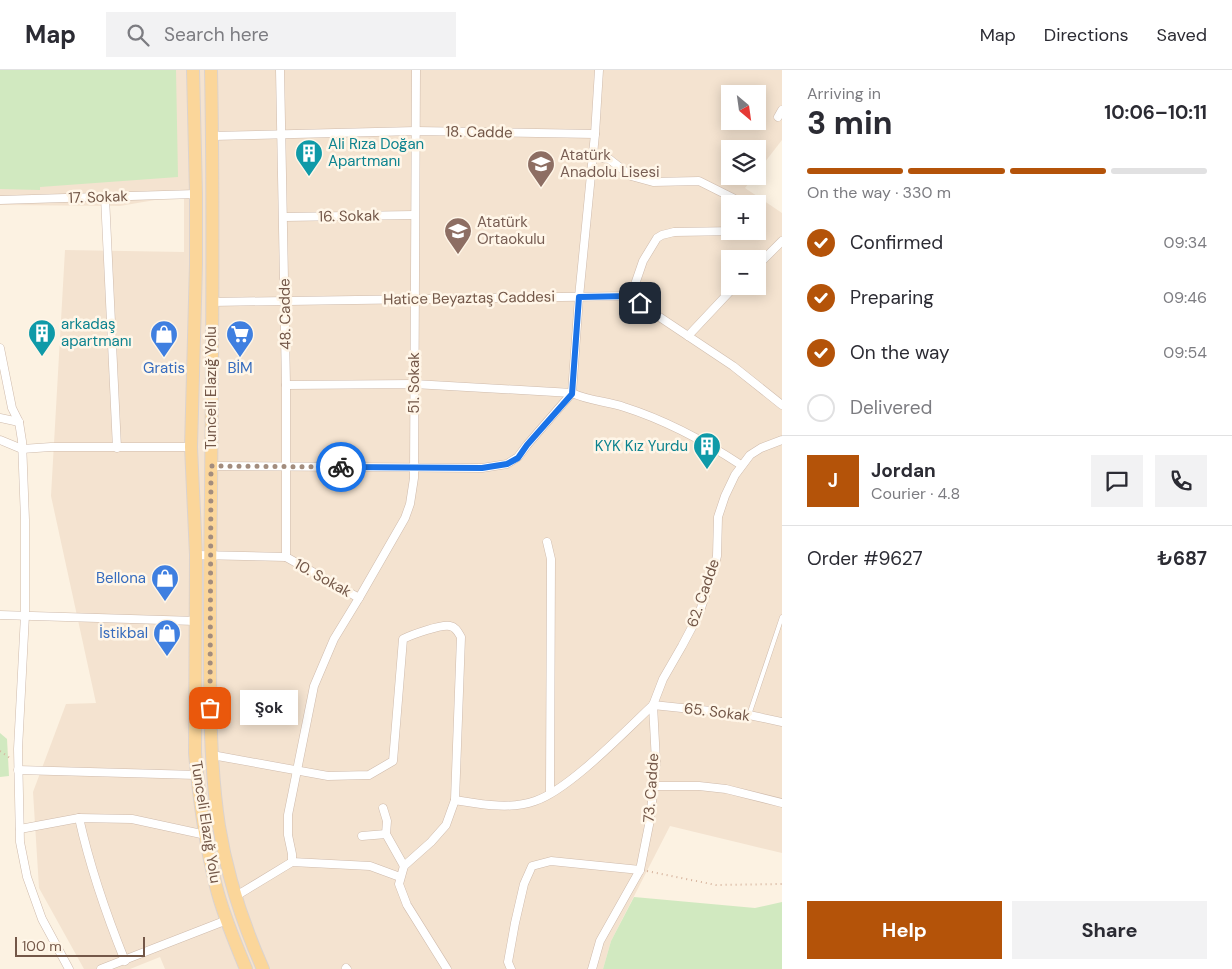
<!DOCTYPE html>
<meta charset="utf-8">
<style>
body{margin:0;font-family:"DM Sans",sans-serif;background:#f2f2f3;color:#2b2b33;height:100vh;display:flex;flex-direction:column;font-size:19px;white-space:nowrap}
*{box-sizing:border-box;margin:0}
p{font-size:16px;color:#7c7c81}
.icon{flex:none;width:28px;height:28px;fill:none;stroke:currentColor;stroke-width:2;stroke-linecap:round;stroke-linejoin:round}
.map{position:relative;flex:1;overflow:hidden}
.drawer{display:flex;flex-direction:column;background:#fff;width:450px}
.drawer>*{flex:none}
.needle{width:32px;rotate:151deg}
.tools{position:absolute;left:721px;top:15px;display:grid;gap:10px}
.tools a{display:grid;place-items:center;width:45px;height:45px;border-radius:0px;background:#fff;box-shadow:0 2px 12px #0003;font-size:25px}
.scale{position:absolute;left:15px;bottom:12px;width:130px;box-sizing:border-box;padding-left:5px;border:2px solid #735748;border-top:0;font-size:14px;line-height:18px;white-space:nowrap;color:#735748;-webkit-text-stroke:4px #fff6e8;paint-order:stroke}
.pin{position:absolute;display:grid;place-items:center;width:42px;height:42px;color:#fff;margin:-21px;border-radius:10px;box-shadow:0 2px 8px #0006}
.courier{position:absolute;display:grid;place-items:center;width:50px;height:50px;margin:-25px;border:4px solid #1a73e8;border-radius:50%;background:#fff;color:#222;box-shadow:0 1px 6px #0007}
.bubble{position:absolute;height:35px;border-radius:0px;background:#fff;box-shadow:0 2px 12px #0003;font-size:16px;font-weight:700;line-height:35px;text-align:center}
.summary em{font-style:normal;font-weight:700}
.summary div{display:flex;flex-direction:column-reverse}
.summary{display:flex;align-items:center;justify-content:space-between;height:85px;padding:0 25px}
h1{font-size:32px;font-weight:700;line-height:38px}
.bar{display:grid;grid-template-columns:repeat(4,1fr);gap:8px 5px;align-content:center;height:60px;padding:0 25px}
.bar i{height:6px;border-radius:4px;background:#e1e1e2}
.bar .active{background:#b45309}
.bar p{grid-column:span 4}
.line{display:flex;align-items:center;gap:12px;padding:0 25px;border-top:1px solid #e1e1e2}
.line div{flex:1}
.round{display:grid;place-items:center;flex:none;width:52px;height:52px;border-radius:0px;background:#f2f2f3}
ol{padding:0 25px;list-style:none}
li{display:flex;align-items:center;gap:15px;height:55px}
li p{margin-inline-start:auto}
li .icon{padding:5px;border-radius:50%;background:#b45309;color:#fff;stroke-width:4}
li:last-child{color:#7c7c81}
li i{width:28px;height:28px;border:2px solid #e1e1e2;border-radius:50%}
.action{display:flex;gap:10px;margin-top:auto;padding:10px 25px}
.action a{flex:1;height:58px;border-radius:0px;background:#b45309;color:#fff;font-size:20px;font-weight:700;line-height:58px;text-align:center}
.action a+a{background:#f2f2f3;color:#2b2b33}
header{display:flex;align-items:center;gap:30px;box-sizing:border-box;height:70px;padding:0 25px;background:#fff;border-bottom:1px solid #e1e1e2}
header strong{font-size:24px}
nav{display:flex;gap:28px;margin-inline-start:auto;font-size:18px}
.search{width:350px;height:45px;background:#f2f2f3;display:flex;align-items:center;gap:12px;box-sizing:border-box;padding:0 18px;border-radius:0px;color:#7c7c81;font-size:19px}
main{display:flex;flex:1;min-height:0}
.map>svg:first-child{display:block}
.residential{fill:#f4e3d0;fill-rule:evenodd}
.green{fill:#d1e9c0}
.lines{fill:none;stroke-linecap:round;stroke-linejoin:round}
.service-casing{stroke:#cfbbac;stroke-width:5}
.minor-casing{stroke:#cfbbac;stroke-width:9}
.primary-casing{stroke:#dbd3cf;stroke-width:14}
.path{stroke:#d6b39d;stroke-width:2;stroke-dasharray:1 4;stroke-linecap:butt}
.service{stroke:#fff;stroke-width:4}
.minor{stroke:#fff;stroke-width:8}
.primary{stroke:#fbd69a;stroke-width:12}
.done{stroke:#a38d7e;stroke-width:5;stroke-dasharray:0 9}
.route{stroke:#1a73e8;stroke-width:6}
.labels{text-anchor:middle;stroke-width:5;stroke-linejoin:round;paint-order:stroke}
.street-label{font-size:15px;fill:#735748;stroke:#fff6e8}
.culture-label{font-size:15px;fill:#0d838f;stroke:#fff6e8;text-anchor:start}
.education-label{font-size:15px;fill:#785e54;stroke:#fff6e8;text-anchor:start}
.shop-label{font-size:15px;fill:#366cbe;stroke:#fff6e8}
</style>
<header>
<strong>Map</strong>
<div class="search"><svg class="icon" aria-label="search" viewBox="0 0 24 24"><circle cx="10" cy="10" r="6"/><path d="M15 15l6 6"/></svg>Search here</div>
<nav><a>Map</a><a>Directions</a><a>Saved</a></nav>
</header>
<main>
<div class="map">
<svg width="782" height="899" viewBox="0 0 782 899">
<rect width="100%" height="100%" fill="#fcf2e2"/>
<!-- residential -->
<path class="residential" d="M0,0H782V70L758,101V79H730V106H754L745,118L782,143V783L670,756L611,871L603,899H165L160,887L130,899H84L39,818L33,722L66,634L96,633L51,426L65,180L184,182V125L120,136L0,135ZM730,24H758V51H730ZM730,134H758V161H730ZM730,189H758V216H730Z"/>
<!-- green -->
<g class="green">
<polygon points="0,0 176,0 178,107 40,117 40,120 0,119"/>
<polygon points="0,663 7,669 9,706 0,707"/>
<polygon points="634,827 755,838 782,832 782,899 603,899 611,871"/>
</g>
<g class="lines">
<!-- service casing -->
<g class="service-casing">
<polyline id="service" points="749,645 782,547"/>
</g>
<!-- minor casing -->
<g class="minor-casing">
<g id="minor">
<polyline points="280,0 286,315 286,487"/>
<polyline points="778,47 782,40"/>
<polyline points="213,66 416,61 595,64"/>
<polyline points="592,86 609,89 631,106 653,112 699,111 733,128 739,134"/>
<polyline points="105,127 117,378"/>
<polyline points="0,130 196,124"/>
<polyline points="284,147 414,145"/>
<polyline points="758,195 782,171"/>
<polyline points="631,226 643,191 657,168 662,165 674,162 737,161"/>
<polyline points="211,232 631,226 649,240 733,296 782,335"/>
<polyline points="688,266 735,216"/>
<polyline points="0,278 12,338 19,352 22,371 25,450 25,545 18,679 20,772 27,807 42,849 69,899"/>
<path d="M286,315L414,314L572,323C589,331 607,331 624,337C665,350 706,372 741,395"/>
<polyline points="0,348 19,352"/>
<polyline points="0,370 22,379 51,377 191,377"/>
<polyline points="211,396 482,398 507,394 518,387 527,375 572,323 579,227 595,64 599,0"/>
<polyline points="547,472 551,489 550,723"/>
<polyline points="196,485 286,487 359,528"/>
<polyline points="0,545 196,551"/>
<polyline points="653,635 749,645 782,652"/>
<path d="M212,685L328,706L369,705L393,691L403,569C411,565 441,554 450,556C456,557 458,562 461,567L455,730L446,755L431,772L404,796L399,814L407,835L447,899"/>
<polyline points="18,700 197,705"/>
<polyline points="654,716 699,716 726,719 782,733"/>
<path d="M455,730C480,734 510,740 535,731C569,720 625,661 653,635"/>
<polyline points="383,738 387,751 386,764 404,796"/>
<path d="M79,748C90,797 106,844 125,891"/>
<polyline points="20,759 79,748 132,749 206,765"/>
<polyline points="362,766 386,764"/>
<polyline points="292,792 292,784 288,765 288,745 314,616 334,569 359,528 405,448 410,434 414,408 416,0"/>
<polyline points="236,826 292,792 370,796 400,807"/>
<polyline points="346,898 347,899"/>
<polyline points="101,899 227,850"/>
<polyline points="511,899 508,892 515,853 524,814 532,796 551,791 640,800"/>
<polyline points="592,899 600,871 640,800 649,755 654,716 656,692 653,635 663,609 682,576 699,544 712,505 717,486 718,447 725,426 735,405 750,385 761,378 782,370"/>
</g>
</g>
<!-- primary casing -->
<g class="primary-casing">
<g id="primary">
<path d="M193,0L196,124V194L191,377L196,485L195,683C199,727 205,773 216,816C223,845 235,872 246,899"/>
<path d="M211,0C214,143 212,285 211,428C210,478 210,528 210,579C210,637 210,697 219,756C227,805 243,854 263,899"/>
</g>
</g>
<!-- path -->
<g class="path">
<polyline points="0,681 10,688"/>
<polyline points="647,801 716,815 782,814"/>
</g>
<!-- service -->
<use href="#service" class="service"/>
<!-- minor -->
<use href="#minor" class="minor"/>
<!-- primary -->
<use href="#primary" class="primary"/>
</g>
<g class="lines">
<!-- done -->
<polyline class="done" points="210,638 211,396 341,397"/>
<!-- route -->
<polyline class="route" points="341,397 482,398 507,394 518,388 527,375 572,324 579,227 631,226 640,233"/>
</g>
<!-- icons -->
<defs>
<g id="building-pin" transform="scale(1.4375)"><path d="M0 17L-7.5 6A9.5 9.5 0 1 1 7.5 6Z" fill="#0f9aa8" stroke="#fff6e8"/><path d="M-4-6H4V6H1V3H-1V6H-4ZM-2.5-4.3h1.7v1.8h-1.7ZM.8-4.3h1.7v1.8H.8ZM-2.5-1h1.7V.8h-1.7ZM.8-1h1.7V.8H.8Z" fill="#fff"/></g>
<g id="school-pin" transform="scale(1.4375)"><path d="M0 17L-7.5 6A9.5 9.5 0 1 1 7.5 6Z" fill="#8d6e63" stroke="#fff6e8"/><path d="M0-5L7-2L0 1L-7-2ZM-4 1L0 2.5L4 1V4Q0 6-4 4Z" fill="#fff"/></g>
<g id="shop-pin" transform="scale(1.4375)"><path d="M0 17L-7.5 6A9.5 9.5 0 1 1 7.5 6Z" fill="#3f7fe0" stroke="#fff6e8"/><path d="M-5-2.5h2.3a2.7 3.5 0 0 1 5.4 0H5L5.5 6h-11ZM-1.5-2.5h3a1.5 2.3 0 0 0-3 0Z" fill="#fff"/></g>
<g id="supermarket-pin" transform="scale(1.4375)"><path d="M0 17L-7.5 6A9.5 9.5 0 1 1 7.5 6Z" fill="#3f7fe0" stroke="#fff6e8"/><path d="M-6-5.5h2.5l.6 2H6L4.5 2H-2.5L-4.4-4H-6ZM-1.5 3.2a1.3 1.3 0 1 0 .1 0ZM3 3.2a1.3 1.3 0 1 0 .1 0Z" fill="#fff"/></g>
</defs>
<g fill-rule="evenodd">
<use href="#building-pin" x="309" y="83"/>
<use href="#school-pin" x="541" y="94"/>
<use href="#school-pin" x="458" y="161"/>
<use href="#building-pin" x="42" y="263"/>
<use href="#shop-pin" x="164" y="264"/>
<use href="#supermarket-pin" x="240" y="264"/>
<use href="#building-pin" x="707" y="376"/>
<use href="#shop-pin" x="165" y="508"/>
<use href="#shop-pin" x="167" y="563"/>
</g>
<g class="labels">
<!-- street labels -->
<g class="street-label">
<text transform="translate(479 62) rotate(1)" y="5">18. Cadde</text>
<text transform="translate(98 127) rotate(-2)" y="5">17. Sokak</text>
<text transform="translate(349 146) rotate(-1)" y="5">16. Sokak</text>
<text transform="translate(469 228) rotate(-1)" y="5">Hatice Beyaztaş Caddesi</text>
<text transform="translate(285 244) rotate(-91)" y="5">48. Cadde</text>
<text transform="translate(414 313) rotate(-90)" y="5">51. Sokak</text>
<text transform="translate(211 318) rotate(-90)" y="5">Tunceli Elazığ Yolu</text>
<text transform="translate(323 508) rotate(29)" y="5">10. Sokak</text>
<text transform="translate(703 523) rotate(-71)" y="5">62. Cadde</text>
<text transform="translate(717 642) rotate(7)" y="5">65. Sokak</text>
<text transform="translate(651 718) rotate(-86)" y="5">73. Cadde</text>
<text transform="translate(206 752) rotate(81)" y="5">Tunceli Elazığ Yolu</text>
</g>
<!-- culture labels -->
<g class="culture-label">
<text x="328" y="79">Ali Rıza Doğan<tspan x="328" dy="17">Apartmanı</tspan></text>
<text x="61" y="259">arkadaş<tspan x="61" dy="17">apartmanı</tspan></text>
<text x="688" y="381" text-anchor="end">KYK Kız Yurdu</text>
</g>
<!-- education labels -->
<g class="education-label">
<text x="560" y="90">Atatürk<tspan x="560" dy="17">Anadolu Lisesi</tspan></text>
<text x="477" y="157">Atatürk<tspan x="477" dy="17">Ortaokulu</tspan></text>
</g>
<!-- shop labels -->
<g class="shop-label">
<text x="164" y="303">Gratis</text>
<text x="240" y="303">BİM</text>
<text x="146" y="513" text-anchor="end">Bellona</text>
<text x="148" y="568" text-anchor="end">İstikbal</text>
</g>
</g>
</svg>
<div class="tools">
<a><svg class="needle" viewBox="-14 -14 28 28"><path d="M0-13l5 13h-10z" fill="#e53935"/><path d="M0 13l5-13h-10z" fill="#7c7c81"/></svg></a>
<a><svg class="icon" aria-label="layers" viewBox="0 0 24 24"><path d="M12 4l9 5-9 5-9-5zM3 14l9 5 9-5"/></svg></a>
<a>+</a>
<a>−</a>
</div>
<div class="scale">100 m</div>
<div class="pin" style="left:210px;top:638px;background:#ea580c"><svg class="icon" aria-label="bag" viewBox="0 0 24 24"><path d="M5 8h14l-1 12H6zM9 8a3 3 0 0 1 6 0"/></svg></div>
<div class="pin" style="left:640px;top:233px;background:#1f2937"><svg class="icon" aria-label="home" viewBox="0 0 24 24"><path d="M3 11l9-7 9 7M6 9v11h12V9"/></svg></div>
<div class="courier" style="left:341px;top:397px"><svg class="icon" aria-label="bike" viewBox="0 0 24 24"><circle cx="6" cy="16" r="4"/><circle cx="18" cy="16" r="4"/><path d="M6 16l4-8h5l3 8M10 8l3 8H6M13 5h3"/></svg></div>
<div class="bubble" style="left:240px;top:620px;width:58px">Şok</div>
</div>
<section class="drawer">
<div class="summary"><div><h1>3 min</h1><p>Arriving in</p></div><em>10:06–10:11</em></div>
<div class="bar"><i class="active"></i><i class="active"></i><i class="active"></i><i></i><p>On the way · 330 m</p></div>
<ol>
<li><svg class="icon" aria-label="check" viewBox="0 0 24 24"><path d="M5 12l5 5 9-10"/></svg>Confirmed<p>09:34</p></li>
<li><svg class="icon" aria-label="check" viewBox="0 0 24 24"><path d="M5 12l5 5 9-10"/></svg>Preparing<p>09:46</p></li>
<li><svg class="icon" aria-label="check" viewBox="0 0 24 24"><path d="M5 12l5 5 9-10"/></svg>On the way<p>09:54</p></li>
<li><i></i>Delivered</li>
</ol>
<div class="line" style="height:90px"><b class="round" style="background:#b45309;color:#fff">J</b><div><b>Jordan</b><p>Courier · 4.8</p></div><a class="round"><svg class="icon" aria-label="chat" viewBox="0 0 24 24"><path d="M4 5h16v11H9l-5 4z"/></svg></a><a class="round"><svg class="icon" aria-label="phone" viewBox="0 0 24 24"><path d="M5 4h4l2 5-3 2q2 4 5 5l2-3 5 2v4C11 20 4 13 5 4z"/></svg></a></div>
<div class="line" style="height:65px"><div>Order #9627</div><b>₺687</b></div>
<div class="action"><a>Help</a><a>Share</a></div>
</section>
</main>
